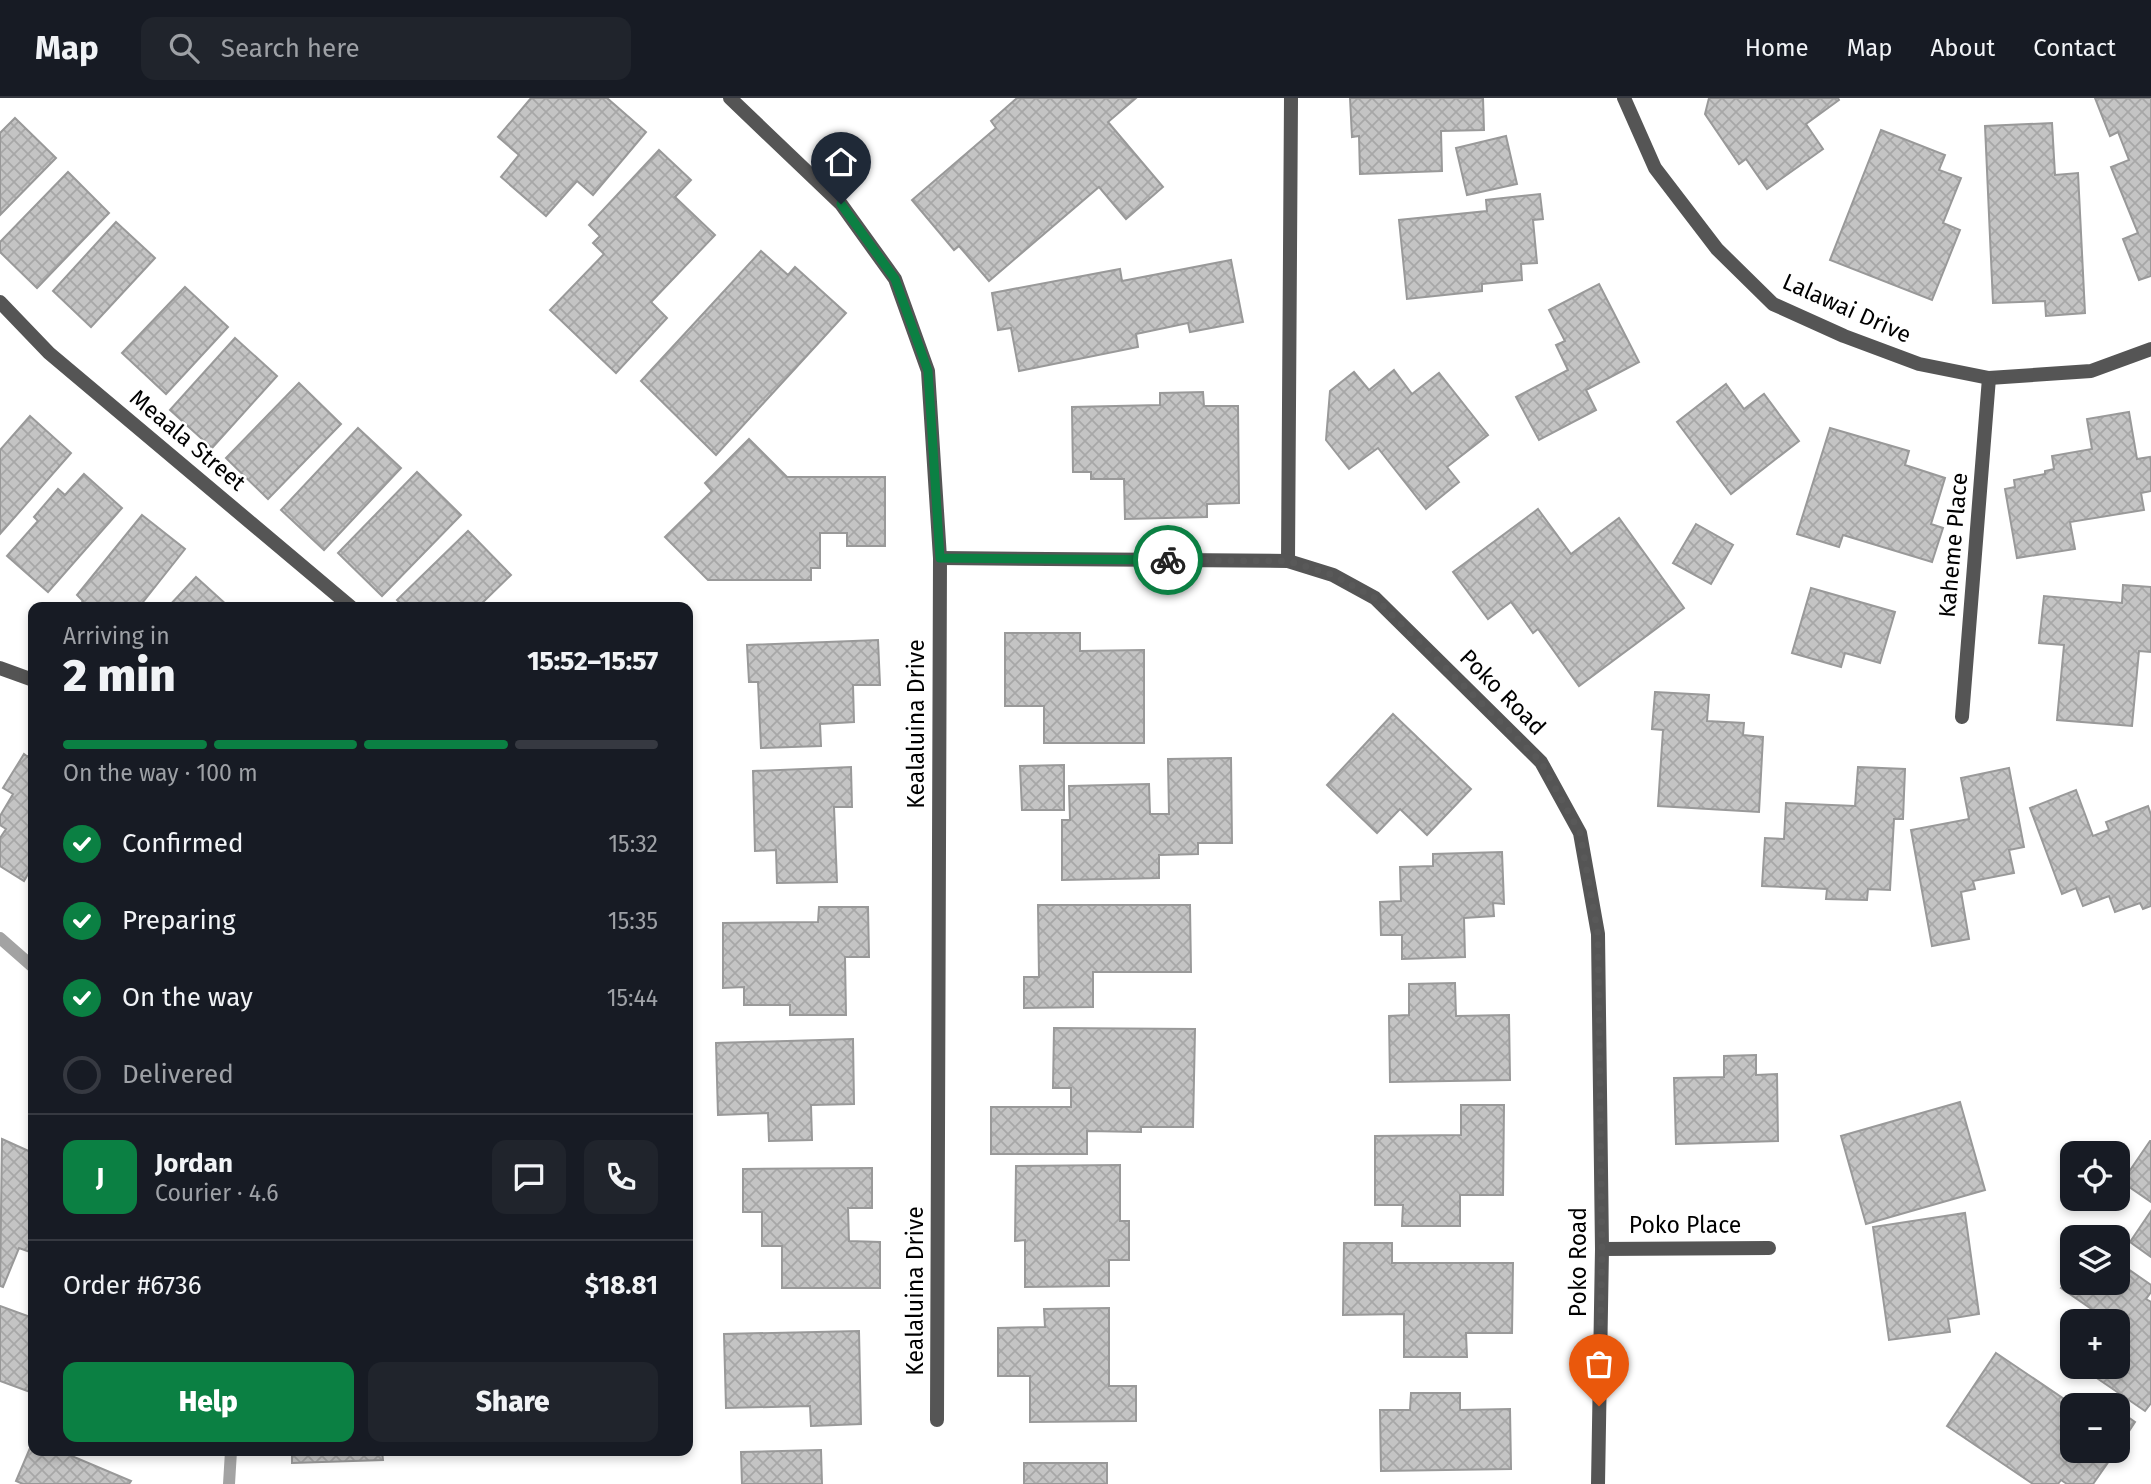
<!DOCTYPE html>
<meta charset="utf-8">
<style>
body{margin:0;font-family:"Fira Sans",sans-serif;background:#20242c;color:#f1f3f6;height:100vh;display:flex;flex-direction:column;font-size:26px;white-space:nowrap}
*{box-sizing:border-box;margin:0}
p{font-size:23px;color:#9ea1a6}
.icon{flex:none;width:38px;height:38px;fill:none;stroke:currentColor;stroke-width:2;stroke-linecap:round;stroke-linejoin:round}
.map{position:relative;flex:1;overflow:hidden}
.panel{position:absolute;left:28px;top:504px;width:665px;height:854px;display:flex;flex-direction:column;background:#171b24;border-radius:14px;box-shadow:0 4px 10px #0003}
.panel>*{flex:none}
.tools{position:absolute;left:2060px;top:1043px;display:grid;gap:14px}
.tools a{display:grid;place-items:center;width:70px;height:70px;border-radius:14px;background:#171b24;box-shadow:0 4px 10px #0003;font-size:35px}
.pin{position:absolute;display:grid;place-items:center;width:60px;height:60px;color:#fff;margin:-72px -30px;border-radius:50% 50% 50% 0;rotate:-45deg;box-shadow:0 0 7px #0007}
.pin .icon{rotate:45deg}
.courier{position:absolute;display:grid;place-items:center;width:70px;height:70px;margin:-35px;border:5px solid #0b8043;border-radius:50%;background:#fff;color:#222;box-shadow:0 2px 9px #0007}
.headline em{font-style:normal;font-weight:800}
.headline div{display:flex;flex-direction:column-reverse}
.headline{display:flex;align-items:center;justify-content:space-between;height:119px;padding:0 35px}
h1{font-size:46px;font-weight:800;line-height:52px}
.bar{display:grid;grid-template-columns:repeat(4,1fr);gap:10px 7px;align-content:center;height:84px;padding:0 35px}
.bar i{height:9px;border-radius:5px;background:#363941}
.bar .selected{background:#0b8043}
.bar p{grid-column:span 4}
.line{display:flex;align-items:center;gap:18px;padding:0 35px;border-top:2px solid #363941}
.line div{flex:1}
.round{display:grid;place-items:center;flex:none;width:74px;height:74px;border-radius:14px;background:#20242c}
ol{padding:0 35px;list-style:none}
li{display:flex;align-items:center;gap:21px;height:77px}
li p{margin-inline-start:auto}
li .icon{padding:7px;border-radius:50%;background:#0b8043;color:#fff;stroke-width:4}
li:last-child{color:#9ea1a6}
li i{width:38px;height:38px;border:4px solid #363941;border-radius:50%}
.button{display:flex;gap:14px;margin-top:auto;padding:14px 35px}
.button a{flex:1;height:80px;border-radius:14px;background:#0b8043;color:#fff;font-size:28px;font-weight:800;line-height:80px;text-align:center}
.button a+a{background:#20242c;color:#f1f3f6}
header{display:flex;align-items:center;gap:42px;box-sizing:border-box;height:98px;padding:0 35px;background:#171b24;border-bottom:2px solid #363941}
header strong{font-size:33px}
nav{display:flex;gap:38px;margin-inline-start:auto;font-size:24px}
.search{width:490px;height:63px;background:#20242c;display:flex;align-items:center;gap:18px;box-sizing:border-box;padding:0 24px;border-radius:14px;color:#9ea1a6;font-size:26px}
.map>svg:first-child{display:block}
.lines{fill:none;stroke-linecap:round;stroke-linejoin:round}
.stream{stroke:#a3a3a3;stroke-width:12}
.building{fill:url(#building-cross-hatch);stroke:#999;stroke-width:2}
.lane{stroke:#555;stroke-width:14}
.street{stroke:#555;stroke-width:14}
.done{stroke:#595959;stroke-width:7;stroke-dasharray:0 12.6}
.route{stroke:#0b8043;stroke-width:9}
.labels{text-anchor:middle;stroke-width:5;stroke-linejoin:round;paint-order:stroke}
.street-label{font-size:23px;fill:#000;stroke:#fff}
</style>
<header>
<strong>Map</strong>
<div class="search"><svg class="icon" aria-label="search" viewBox="0 0 24 24"><circle cx="10" cy="10" r="6"/><path d="M15 15l6 6"/></svg>Search here</div>
<nav><a>Home</a><a>Map</a><a>About</a><a>Contact</a></nav>
</header>
<div class="map">
<svg width="2151" height="1386" viewBox="0 0 2151 1386">
<defs>
<pattern id="building-cross-hatch" width="8" height="8" patternUnits="userSpaceOnUse" patternTransform="scale(1.75)"><rect width="8" height="8" fill="#c4c4c4"/><path d="M0 0l8 8M0 8l8-8" fill="none" stroke="#a7a7a7"/></pattern>
</defs>
<rect width="100%" height="100%" fill="#fff"/>
<g class="lines">
<!-- stream -->
<g class="stream">
<polyline points="0,840 33,869"/>
<polyline points="229,1386 231,1353"/>
</g>
</g>
<!-- building -->
<g class="building">
<polygon points="531,0 607,0 646,34 593,97 577,83 546,118 501,79 519,57 498,39"/>
<polygon points="1017,0 1136,0 1108,24 1163,89 1126,121 1099,89 989,183 959,148 954,152 912,102 996,30 991,23"/>
<polygon points="1350,0 1483,0 1484,32 1441,33 1442,73 1360,76 1359,38 1352,39"/>
<polygon points="1709,0 1838,0 1839,2 1806,26 1823,51 1767,91 1746,61 1739,66 1705,16"/>
<polygon points="2095,0 2151,0 2151,178 2139,182 2123,141 2138,135 2111,69 2129,62 2118,34 2110,38"/>
<polygon points="15,20 56,60 0,117 0,35"/>
<polygon points="2052,25 2055,77 2078,75 2085,215 2046,218 2045,203 1993,205 1985,28"/>
<polygon points="1881,32 1945,57 1939,72 1961,80 1943,125 1960,132 1932,202 1830,162"/>
<polygon points="1506,38 1517,86 1467,97 1456,50"/>
<polygon points="659,52 691,82 675,99 715,137 651,204 667,220 616,275 550,212 604,156 593,145 600,138 589,127"/>
<polygon points="68,74 109,115 37,190 0,154 0,144"/>
<polygon points="1540,96 1543,121 1533,122 1537,165 1521,166 1522,182 1482,186 1482,193 1407,201 1399,122 1487,113 1486,102"/>
<polygon points="116,124 155,160 91,229 53,193"/>
<polygon points="761,153 788,177 795,169 846,215 716,357 641,283"/>
<polygon points="1231,162 1243,224 1190,234 1188,225 1136,236 1138,249 1019,273 1011,230 998,232 992,195 1120,171 1122,183"/>
<polygon points="1599,186 1639,264 1586,292 1596,312 1539,342 1516,299 1568,272 1556,247 1565,243 1549,212"/>
<polygon points="185,189 228,229 166,296 122,255"/>
<polygon points="235,240 277,278 212,350 170,312"/>
<polygon points="1394,272 1412,296 1439,275 1488,337 1447,369 1459,384 1426,411 1378,350 1349,371 1326,342 1330,293 1354,274 1369,292"/>
<polygon points="299,285 341,326 268,401 226,360"/>
<polygon points="1726,286 1744,311 1764,296 1799,343 1731,396 1677,324"/>
<polygon points="1203,294 1204,308 1238,308 1239,405 1207,406 1207,419 1125,421 1124,381 1091,381 1091,374 1073,374 1072,309 1160,307 1160,295"/>
<polygon points="2129,314 2137,361 2150,359 2151,364 2151,393 2141,395 2144,412 2070,424 2075,451 2017,460 2005,391 2015,389 2014,382 2045,376 2045,373 2054,371 2052,358 2092,351 2087,321"/>
<polygon points="30,318 71,355 0,436 0,352"/>
<polygon points="358,330 401,370 324,452 281,412"/>
<polygon points="1830,330 1909,353 1905,367 1945,380 1931,426 1943,430 1932,464 1843,437 1839,449 1797,436"/>
<polygon points="749,341 787,379 885,379 885,448 847,448 847,435 820,435 820,470 811,470 811,482 708,482 665,439 712,393 705,385"/>
<polygon points="417,374 461,417 382,498 338,455"/>
<polygon points="84,376 122,410 48,494 7,458 38,423 34,419 58,391 65,397"/>
<polygon points="1538,411 1571,456 1619,420 1684,510 1579,588 1538,531 1533,535 1511,504 1488,521 1453,474"/>
<polygon points="142,417 185,451 139,509 78,509 83,503 77,497"/>
<polygon points="1696,426 1733,447 1711,486 1673,465"/>
<polygon points="468,433 511,477 478,509 404,509 397,502"/>
<polygon points="196,479 229,509 168,509"/>
<polygon points="2123,487 2151,489 2151,554 2139,553 2132,628 2057,622 2064,547 2039,545 2044,498 2122,505"/>
<polygon points="1811,490 1895,514 1880,565 1845,555 1841,569 1792,555"/>
<polygon points="1005,535 1080,535 1080,553 1144,552 1144,645 1044,645 1044,608 1005,608"/>
<polygon points="878,542 880,587 853,587 854,624 820,626 821,648 761,650 758,584 749,584 747,547"/>
<polygon points="1655,594 1709,597 1707,623 1744,625 1743,637 1763,639 1759,714 1658,708 1663,632 1652,631"/>
<polygon points="1393,616 1471,691 1427,737 1400,711 1377,735 1327,687"/>
<polygon points="33,650 33,767 24,783 0,768 0,740 6,731 0,727 0,718 13,696 3,690 24,656 28,659"/>
<polygon points="1231,660 1232,745 1198,745 1198,756 1159,757 1159,780 1062,782 1062,722 1070,722 1069,688 1149,686 1150,716 1169,716 1168,661"/>
<polygon points="1064,667 1064,712 1022,712 1020,668"/>
<polygon points="851,669 852,709 834,709 837,784 777,785 776,752 755,753 753,673"/>
<polygon points="1858,669 1905,671 1903,721 1894,721 1890,792 1868,791 1867,802 1826,801 1827,791 1762,788 1765,740 1784,741 1786,705 1855,708"/>
<polygon points="2009,670 2024,749 2009,752 2014,775 1973,783 1975,791 1961,794 1969,841 1932,848 1911,732 1969,721 1961,680"/>
<polygon points="2076,692 2093,738 2109,732 2106,724 2148,708 2151,717 2151,808 2143,811 2140,805 2115,814 2109,798 2083,808 2076,790 2062,796 2030,710"/>
<polygon points="1502,754 1504,806 1493,805 1494,818 1464,820 1465,859 1402,861 1402,837 1381,837 1380,804 1401,803 1400,769 1433,768 1433,756"/>
<polygon points="1038,807 1190,807 1191,874 1093,874 1093,909 1024,910 1024,879 1039,879"/>
<polygon points="819,809 868,809 869,859 845,859 846,917 790,917 790,907 744,907 744,889 723,890 723,825 818,824"/>
<polygon points="1455,885 1456,918 1509,917 1510,982 1390,984 1389,918 1409,917 1409,886"/>
<polygon points="1054,930 1195,931 1193,1029 1141,1029 1141,1034 1087,1033 1087,1056 991,1056 991,1009 1071,1009 1071,990 1053,990"/>
<polygon points="853,941 854,1006 811,1007 812,1042 769,1043 768,1015 718,1017 716,945"/>
<polygon points="1756,957 1756,977 1777,976 1778,1043 1676,1046 1674,980 1724,979 1724,958"/>
<polygon points="1960,1004 1985,1092 1866,1126 1841,1038"/>
<polygon points="1461,1007 1504,1007 1503,1097 1460,1097 1460,1128 1402,1128 1403,1107 1375,1107 1375,1038 1461,1037"/>
<polygon points="2,1041 33,1055 33,1155 19,1150 3,1189 0,1188"/>
<polygon points="2150,1043 2151,1043 2151,1104 2122,1084"/>
<polygon points="1120,1067 1120,1123 1129,1123 1129,1162 1109,1162 1109,1188 1025,1189 1025,1142 1015,1143 1016,1068"/>
<polygon points="872,1070 872,1110 848,1110 849,1143 880,1144 880,1190 782,1190 782,1148 762,1148 762,1114 743,1114 743,1071"/>
<polygon points="2151,1113 2151,1159 2130,1144"/>
<polygon points="1965,1115 1979,1216 1948,1221 1950,1234 1889,1242 1873,1129"/>
<polygon points="1344,1145 1392,1145 1392,1165 1513,1165 1512,1235 1466,1235 1467,1259 1404,1259 1404,1216 1343,1217"/>
<polygon points="2118,1164 2151,1187 2151,1194 2146,1201 2151,1204 2151,1305 2145,1313 2082,1270 2118,1269 2118,1223 2100,1223 2103,1219 2061,1190 2072,1174 2072,1185 2118,1185"/>
<polygon points="0,1208 33,1220 33,1295 0,1283"/>
<polygon points="1109,1210 1109,1288 1136,1288 1136,1323 1030,1324 1030,1278 998,1278 998,1230 1045,1229 1044,1211"/>
<polygon points="859,1233 861,1326 811,1328 810,1308 726,1310 724,1236"/>
<polygon points="1996,1255 2073,1307 2072,1353 2116,1353 2093,1386 2067,1386 2061,1382 2058,1386 2033,1386 1947,1328"/>
<polygon points="1411,1295 1460,1295 1460,1312 1510,1311 1511,1371 1381,1373 1380,1312 1410,1312"/>
<polygon points="2118,1312 2135,1324 2118,1350"/>
<polygon points="33,1343 33,1353 60,1353 131,1383 129,1386 23,1386 16,1383"/>
<polygon points="821,1352 822,1386 742,1386 741,1354"/>
<polygon points="292,1353 382,1353 383,1362 292,1365"/>
<rect x="1024" y="1365" width="83" height="21"/>
</g>
<g class="lines">
<!-- lane -->
<polyline class="lane" points="1288,463 1291,0"/>
<!-- street -->
<g class="street">
<polyline points="730,0 841,106 895,181 928,273 940,460 937,1322"/>
<polyline points="1624,0 1655,70 1717,151 1773,206 1844,238 1919,266 1989,280 2091,273 2151,251"/>
<polyline points="0,204 49,255 351,509"/>
<polyline points="940,460 1288,463 1333,477 1375,500 1541,664 1580,735 1598,836 1602,1151 1598,1386"/>
<polyline points="0,570 33,582"/>
<polyline points="1962,619 1989,280"/>
<polyline points="1602,1151 1769,1150"/>
</g>
</g>
<g class="lines">
<!-- done -->
<polyline class="done" points="1168,462 1288,463 1333,477 1375,500 1541,664 1580,735 1598,836 1602,1151 1599,1308"/>
<!-- route -->
<polyline class="route" points="841,106 895,181 928,273 940,460 1168,462"/>
</g>
<g class="labels">
<!-- street labels -->
<g class="street-label">
<text transform="translate(1847 210) rotate(24)" y="8">Lalawai Drive</text>
<text transform="translate(188 342) rotate(40)" y="8">Meaala Street</text>
<text transform="translate(1953 447) rotate(-85)" y="8">Kaheme Place</text>
<text transform="translate(1503 594) rotate(45)" y="8">Poko Road</text>
<text transform="translate(916 626) rotate(-90)" y="8">Kealaluina Drive</text>
<text x="1685" y="1135">Poko Place</text>
<text transform="translate(1578 1164) rotate(-90)" y="8">Poko Road</text>
<text transform="translate(915 1193) rotate(-90)" y="8">Kealaluina Drive</text>
</g>
</g>
</svg>
<div class="tools">
<a><svg class="icon" aria-label="locate" viewBox="0 0 24 24"><circle cx="12" cy="12" r="6"/><path d="M12 2v4M12 18v4M2 12h4M18 12h4"/></svg></a>
<a><svg class="icon" aria-label="layers" viewBox="0 0 24 24"><path d="M12 4l9 5-9 5-9-5zM3 14l9 5 9-5"/></svg></a>
<a>+</a>
<a>−</a>
</div>
<div class="pin" style="left:1599px;top:1308px;background:#ea580c"><svg class="icon" aria-label="bag" viewBox="0 0 24 24"><path d="M5 8h14l-1 12H6zM9 8a3 3 0 0 1 6 0"/></svg></div>
<div class="pin" style="left:841px;top:106px;background:#1f2937"><svg class="icon" aria-label="home" viewBox="0 0 24 24"><path d="M3 11l9-7 9 7M6 9v11h12V9"/></svg></div>
<div class="courier" style="left:1168px;top:462px"><svg class="icon" aria-label="bike" viewBox="0 0 24 24"><circle cx="6" cy="16" r="4"/><circle cx="18" cy="16" r="4"/><path d="M6 16l4-8h5l3 8M10 8l3 8H6M13 5h3"/></svg></div>
<section class="panel">
<div class="headline"><div><h1>2 min</h1><p>Arriving in</p></div><em>15:52–15:57</em></div>
<div class="bar"><i class="selected"></i><i class="selected"></i><i class="selected"></i><i></i><p>On the way · 100 m</p></div>
<ol>
<li><svg class="icon" aria-label="check" viewBox="0 0 24 24"><path d="M5 12l5 5 9-10"/></svg>Confirmed<p>15:32</p></li>
<li><svg class="icon" aria-label="check" viewBox="0 0 24 24"><path d="M5 12l5 5 9-10"/></svg>Preparing<p>15:35</p></li>
<li><svg class="icon" aria-label="check" viewBox="0 0 24 24"><path d="M5 12l5 5 9-10"/></svg>On the way<p>15:44</p></li>
<li><i></i>Delivered</li>
</ol>
<div class="line" style="height:126px"><b class="round" style="background:#0b8043;color:#fff">J</b><div><b>Jordan</b><p>Courier · 4.6</p></div><a class="round"><svg class="icon" aria-label="chat" viewBox="0 0 24 24"><path d="M4 5h16v11H9l-5 4z"/></svg></a><a class="round"><svg class="icon" aria-label="phone" viewBox="0 0 24 24"><path d="M5 4h4l2 5-3 2q2 4 5 5l2-3 5 2v4C11 20 4 13 5 4z"/></svg></a></div>
<div class="line" style="height:91px"><div>Order #6736</div><b>$18.81</b></div>
<div class="button"><a>Help</a><a>Share</a></div>
</section>
</div>
